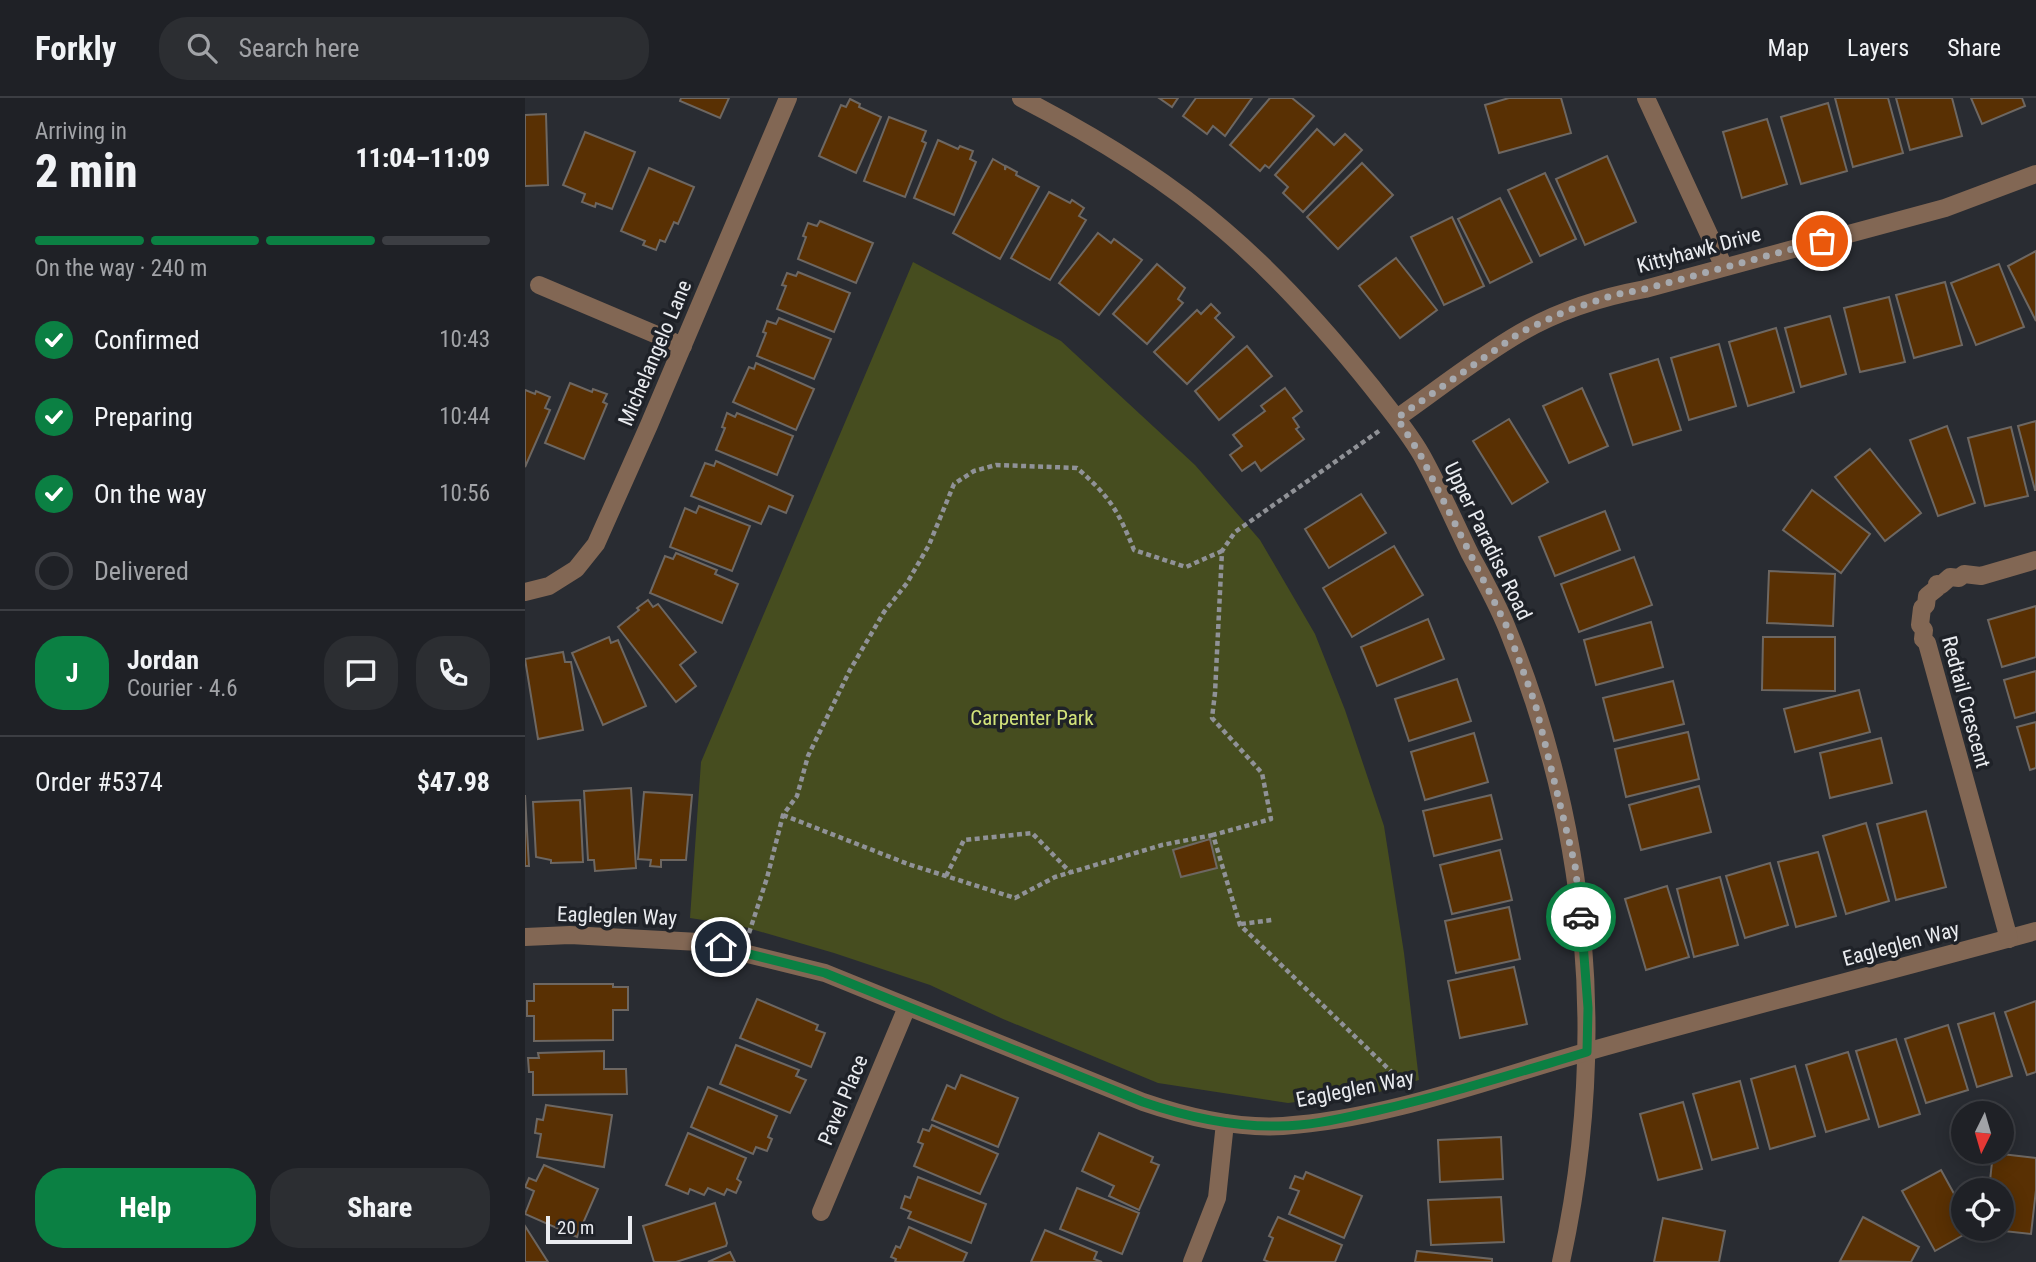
<!DOCTYPE html>
<meta charset="utf-8">
<style>
body{margin:0;font-family:"Roboto Condensed",sans-serif;background:#2c2e32;color:#f1f3f6;height:100vh;display:flex;flex-direction:column;font-size:26px;white-space:nowrap}
*{box-sizing:border-box;margin:0}
p{font-size:23px;color:#a1a3a7}
.icon{flex:none;width:38px;height:38px;fill:none;stroke:currentColor;stroke-width:2;stroke-linecap:round;stroke-linejoin:round}
.map{position:relative;flex:1;overflow:hidden}
.panel{display:flex;flex-direction:column;background:#1f2126;width:525px}
.panel>*{flex:none}
.needle{width:46px;rotate:185deg}
.tools{position:absolute;left:1426px;top:1003px;display:grid;gap:14px}
.tools a{display:grid;place-items:center;width:63px;height:63px;border-radius:50%;background:#1f2126;box-shadow:0 4px 18px #0003,0 0 0 2px #3c3e43;font-size:35px}
.scale{position:absolute;left:21px;bottom:18px;width:86px;box-sizing:border-box;padding-left:7px;border:4px solid #eaecf0;border-top:0;font-size:19px;line-height:24px;white-space:nowrap;color:#eaecf0;-webkit-text-stroke:5px #1f2228;paint-order:stroke}
.pin{position:absolute;display:grid;place-items:center;width:60px;height:60px;color:#fff;margin:-30px;border:4px solid #fff;border-radius:50%;box-shadow:0 2px 7px #0007}
.courier{position:absolute;display:grid;place-items:center;width:70px;height:70px;margin:-35px;border:5px solid #0b8043;border-radius:50%;background:#fff;color:#222;box-shadow:0 2px 9px #0007}
.summary em{font-style:normal;font-weight:800}
.summary div{display:flex;flex-direction:column-reverse}
.summary{display:flex;align-items:center;justify-content:space-between;height:119px;padding:0 35px}
h1{font-size:46px;font-weight:800;line-height:52px}
.bar{display:grid;grid-template-columns:repeat(4,1fr);gap:10px 7px;align-content:center;height:84px;padding:0 35px}
.bar i{height:9px;border-radius:5px;background:#3c3e43}
.bar .current{background:#0b8043}
.bar p{grid-column:span 4}
.line{display:flex;align-items:center;gap:18px;padding:0 35px;border-top:2px solid #3c3e43}
.line div{flex:1}
.round{display:grid;place-items:center;flex:none;width:74px;height:74px;border-radius:28px;background:#2c2e32}
ol{padding:0 35px;list-style:none}
li{display:flex;align-items:center;gap:21px;height:77px}
li p{margin-inline-start:auto}
li .icon{padding:7px;border-radius:50%;background:#0b8043;color:#fff;stroke-width:4}
li:last-child{color:#a1a3a7}
li i{width:38px;height:38px;border:4px solid #3c3e43;border-radius:50%}
.primary-button{display:flex;gap:14px;margin-top:auto;padding:14px 35px}
.primary-button a{flex:1;height:80px;border-radius:28px;background:#0b8043;color:#fff;font-size:28px;font-weight:800;line-height:80px;text-align:center}
.primary-button a+a{background:#2c2e32;color:#f1f3f6}
header{display:flex;align-items:center;gap:42px;box-sizing:border-box;height:98px;padding:0 35px;background:#1f2126;border-bottom:2px solid #3c3e43}
header strong{font-size:33px}
nav{display:flex;gap:38px;margin-inline-start:auto;font-size:24px}
.search{width:490px;height:63px;background:#2c2e32;display:flex;align-items:center;gap:18px;box-sizing:border-box;padding:0 24px;border-radius:28px;color:#a1a3a7;font-size:26px}
main{display:flex;flex:1;min-height:0}
.map>svg:first-child{display:block}
.park{fill:#464d1f}
.building{fill:#593003;stroke:#6d6762;stroke-width:2}
.lines{fill:none;stroke-linecap:round;stroke-linejoin:round}
.path{stroke:#909297;stroke-width:4.5;stroke-dasharray:5 3.5;stroke-linecap:butt}
.street{stroke:#826754;stroke-width:18}
.done{stroke:#a6a9ae;stroke-width:7;stroke-dasharray:0 12.6}
.route{stroke:#0b8043;stroke-width:9}
.labels{text-anchor:middle;stroke-width:7;stroke-linejoin:round;paint-order:stroke}
.street-label{font-size:21px;fill:#eaecf0;stroke:#1f2228}
.park-label{font-size:21px;fill:#d2e27a;stroke:#1f2228}
</style>
<header>
<strong>Forkly</strong>
<div class="search"><svg class="icon" aria-label="search" viewBox="0 0 24 24"><circle cx="10" cy="10" r="6"/><path d="M15 15l6 6"/></svg>Search here</div>
<nav><a>Map</a><a>Layers</a><a>Share</a></nav>
</header>
<main>
<section class="panel">
<div class="summary"><div><h1>2 min</h1><p>Arriving in</p></div><em>11:04–11:09</em></div>
<div class="bar"><i class="current"></i><i class="current"></i><i class="current"></i><i></i><p>On the way · 240 m</p></div>
<ol>
<li><svg class="icon" aria-label="check" viewBox="0 0 24 24"><path d="M5 12l5 5 9-10"/></svg>Confirmed<p>10:43</p></li>
<li><svg class="icon" aria-label="check" viewBox="0 0 24 24"><path d="M5 12l5 5 9-10"/></svg>Preparing<p>10:44</p></li>
<li><svg class="icon" aria-label="check" viewBox="0 0 24 24"><path d="M5 12l5 5 9-10"/></svg>On the way<p>10:56</p></li>
<li><i></i>Delivered</li>
</ol>
<div class="line" style="height:126px"><b class="round" style="background:#0b8043;color:#fff">J</b><div><b>Jordan</b><p>Courier · 4.6</p></div><a class="round"><svg class="icon" aria-label="chat" viewBox="0 0 24 24"><path d="M4 5h16v11H9l-5 4z"/></svg></a><a class="round"><svg class="icon" aria-label="phone" viewBox="0 0 24 24"><path d="M5 4h4l2 5-3 2q2 4 5 5l2-3 5 2v4C11 20 4 13 5 4z"/></svg></a></div>
<div class="line" style="height:91px"><div>Order #5374</div><b>$47.98</b></div>
<div class="primary-button"><a>Help</a><a>Share</a></div>
</section>
<div class="map">
<svg width="1511" height="1164" viewBox="0 0 1511 1164">
<rect width="100%" height="100%" fill="#292c32"/>
<!-- park -->
<polygon class="park" points="388,164 536,243 670,367 735,442 790,536 820,612 859,728 879,855 894,982 854,994 763,1005 633,985 478,921 405,887 309,855 216,828 165,820 176,664"/>
<!-- building -->
<g class="building">
<polygon points="156,0 204,0 195,20 155,3"/>
<polygon points="634,0 653,0 647,9"/>
<polygon points="671,0 727,0 700,38 688,28 682,36 658,18"/>
<polygon points="745,0 767,0 789,18 744,70 740,67 735,73 705,47"/>
<polygon points="984,0 1036,0 1046,35 974,55 960,7"/>
<polygon points="1310,0 1363,0 1378,55 1328,69"/>
<polygon points="1371,0 1427,0 1437,38 1385,52"/>
<polygon points="1446,0 1497,0 1500,8 1457,26"/>
<polygon points="325,1 335,6 334,9 356,19 331,75 294,58 316,7 321,9"/>
<polygon points="1303,5 1322,73 1276,86 1256,19"/>
<polygon points="21,16 23,87 0,88 0,17"/>
<polygon points="364,19 401,33 397,43 401,45 380,99 339,83"/>
<polygon points="1242,21 1262,86 1217,100 1198,34"/>
<polygon points="792,31 809,47 820,36 837,52 778,114 758,95 763,89 750,77"/>
<polygon points="60,34 110,54 87,111 71,105 70,109 57,104 60,96 38,87"/>
<polygon points="413,42 433,51 435,48 448,53 445,61 451,64 429,117 389,100"/>
<polygon points="1082,58 1111,124 1060,147 1031,81"/>
<polygon points="468,61 480,68 480,72 481,68 492,74 491,77 514,89 475,161 428,135"/>
<polygon points="837,65 868,97 813,151 782,119"/>
<polygon points="124,70 169,89 153,126 149,124 140,144 135,142 131,152 118,147 120,143 96,133"/>
<polygon points="1020,75 1051,141 1015,158 983,92"/>
<polygon points="524,94 545,105 547,102 559,110 554,118 561,122 525,182 486,160"/>
<polygon points="975,100 1007,164 965,185 933,121"/>
<polygon points="927,119 959,188 919,207 886,139"/>
<polygon points="295,123 348,145 331,185 273,161 281,139 278,138 283,125 292,128"/>
<polygon points="573,135 586,145 589,141 617,162 574,217 534,185"/>
<polygon points="1511,153 1511,223 1483,168"/>
<polygon points="871,160 912,212 875,240 834,188"/>
<polygon points="632,166 660,190 653,201 658,205 622,246 588,216"/>
<polygon points="1474,166 1499,229 1451,247 1426,185"/>
<polygon points="273,174 325,195 309,234 252,211 261,188 257,187 262,175 271,178"/>
<polygon points="1420,184 1437,247 1389,260 1371,197"/>
<polygon points="1364,199 1380,264 1335,274 1319,210"/>
<polygon points="686,206 695,215 690,220 709,239 662,286 629,254 672,212 676,216"/>
<polygon points="1305,218 1321,276 1276,289 1260,230"/>
<polygon points="254,220 306,241 289,281 232,258 241,235 238,234 242,223 251,226"/>
<polygon points="1251,230 1269,294 1223,308 1204,244"/>
<polygon points="1194,246 1211,308 1164,322 1146,260"/>
<polygon points="722,248 747,278 694,322 670,293"/>
<polygon points="1133,261 1156,332 1108,347 1085,276"/>
<polygon points="231,265 289,291 271,332 208,304 224,269 229,271"/>
<polygon points="45,285 67,294 68,291 82,296 78,304 82,306 59,361 20,345"/>
<polygon points="760,290 777,313 768,320 774,329 771,331 779,341 736,373 730,364 717,373 705,357 717,348 708,337 740,313 736,308"/>
<polygon points="1057,290 1083,348 1044,365 1018,308"/>
<polygon points="0,292 10,296 11,293 25,299 20,310 25,312 0,369"/>
<polygon points="202,315 210,319 212,315 268,338 252,377 191,352 200,330 197,329"/>
<polygon points="984,321 1023,384 987,406 948,343"/>
<polygon points="1511,323 1511,392 1510,392 1493,328"/>
<polygon points="1422,328 1450,405 1413,418 1385,342"/>
<polygon points="1486,329 1503,398 1460,408 1443,340"/>
<polygon points="1345,351 1396,415 1360,443 1310,379"/>
<polygon points="191,363 268,398 261,415 244,408 236,426 166,398 180,365 189,368"/>
<polygon points="1287,392 1345,436 1316,475 1258,432"/>
<polygon points="836,396 861,435 804,470 780,431"/>
<polygon points="174,408 225,428 207,473 145,449 160,410 171,415"/>
<polygon points="1080,413 1095,452 1030,478 1014,439"/>
<polygon points="869,448 898,497 827,539 798,490"/>
<polygon points="151,455 192,472 190,476 213,486 197,525 125,495 140,458 148,461"/>
<polygon points="1109,459 1127,507 1054,534 1036,486"/>
<polygon points="1244,473 1310,476 1308,528 1242,525"/>
<polygon points="123,502 128,509 133,506 171,554 155,567 171,588 151,604 93,529 114,512 112,510"/>
<polygon points="1511,508 1511,559 1477,569 1463,522"/>
<polygon points="903,521 919,561 852,588 836,549"/>
<polygon points="1126,524 1138,569 1071,587 1059,542"/>
<polygon points="84,539 86,545 93,542 121,608 78,627 47,555"/>
<polygon points="1238,539 1310,539 1310,593 1237,592"/>
<polygon points="38,554 40,564 46,564 58,632 13,641 0,561"/>
<polygon points="1511,573 1511,614 1490,620 1479,582"/>
<polygon points="932,581 946,623 884,643 870,601"/>
<polygon points="1148,583 1159,626 1089,643 1078,600"/>
<polygon points="1334,592 1345,634 1270,654 1259,611"/>
<polygon points="1511,624 1511,670 1505,672 1492,629"/>
<polygon points="1163,634 1174,681 1101,699 1090,651"/>
<polygon points="949,635 963,684 900,702 886,654"/>
<polygon points="1356,640 1367,685 1305,700 1295,655"/>
<polygon points="1174,688 1186,734 1116,752 1104,707"/>
<polygon points="106,690 111,770 70,773 69,762 63,762 59,693"/>
<polygon points="119,694 167,697 161,762 136,762 136,769 125,768 126,762 113,761"/>
<polygon points="0,697 4,768 0,768"/>
<polygon points="966,697 977,741 909,758 898,713"/>
<polygon points="55,702 58,764 26,765 26,762 11,759 8,704"/>
<polygon points="1401,713 1421,789 1371,802 1352,726"/>
<polygon points="1341,725 1364,803 1321,816 1298,738"/>
<polygon points="685,741 692,770 656,779 648,752"/>
<polygon points="975,752 987,802 927,816 915,767"/>
<polygon points="1293,754 1311,818 1271,829 1253,764"/>
<polygon points="1245,765 1263,827 1220,840 1201,778"/>
<polygon points="1195,779 1213,847 1169,859 1152,791"/>
<polygon points="1142,788 1164,859 1121,872 1100,801"/>
<polygon points="984,809 995,861 931,875 920,823"/>
<polygon points="989,869 1002,926 935,940 923,883"/>
<polygon points="9,886 88,886 88,889 103,889 103,912 88,912 88,942 9,943 9,918 2,918 2,903 9,903"/>
<polygon points="232,901 293,927 291,932 300,935 286,969 215,940"/>
<polygon points="1511,903 1511,974 1502,977 1480,914"/>
<polygon points="1469,915 1487,978 1452,989 1433,926"/>
<polygon points="1423,927 1443,992 1401,1005 1380,941"/>
<polygon points="1371,941 1395,1016 1354,1029 1331,953"/>
<polygon points="211,947 274,972 271,978 281,982 265,1015 195,986"/>
<polygon points="79,953 79,971 101,971 102,996 8,997 8,974 4,974 3,960 14,960 13,955"/>
<polygon points="1323,954 1344,1021 1301,1034 1281,967"/>
<polygon points="1270,968 1290,1038 1245,1051 1226,981"/>
<polygon points="436,977 493,1000 473,1049 407,1022 422,987 430,991"/>
<polygon points="1215,983 1233,1050 1187,1062 1168,996"/>
<polygon points="183,989 252,1018 243,1039 247,1041 242,1053 231,1049 228,1056 166,1029"/>
<polygon points="1158,1004 1177,1071 1133,1082 1115,1016"/>
<polygon points="21,1007 87,1017 79,1069 12,1059 16,1036 10,1035 12,1021 18,1022"/>
<polygon points="407,1027 473,1056 455,1096 389,1068 398,1046 393,1044 398,1031 404,1033"/>
<polygon points="163,1035 221,1060 212,1081 216,1084 211,1095 202,1091 199,1097 183,1090 179,1097 165,1091 163,1096 141,1087"/>
<polygon points="574,1035 628,1059 626,1064 634,1067 614,1112 584,1098 589,1088 557,1073"/>
<polygon points="976,1039 978,1081 915,1084 913,1042"/>
<polygon points="1468,1055 1511,1060 1511,1092 1506,1136 1460,1131 1477,1130 1477,1092 1464,1092"/>
<polygon points="19,1067 73,1091 52,1139 0,1116 9,1093 0,1089 4,1080 11,1083"/>
<polygon points="1416,1072 1438,1112 1438,1130 1449,1131 1410,1153 1377,1093"/>
<polygon points="781,1074 837,1098 819,1140 764,1116 774,1093 765,1090 770,1078 778,1081"/>
<polygon points="393,1079 461,1106 446,1145 383,1120 386,1114 376,1110 380,1098 385,1100"/>
<polygon points="552,1090 614,1115 597,1156 535,1131"/>
<polygon points="976,1099 979,1144 906,1147 903,1102"/>
<polygon points="190,1105 202,1145 201,1148 151,1164 129,1164 118,1128"/>
<polygon points="753,1119 817,1147 810,1164 744,1164 739,1162 748,1140 744,1138"/>
<polygon points="1338,1119 1394,1149 1386,1164 1315,1163"/>
<polygon points="1138,1120 1200,1133 1194,1164 1129,1164"/>
<polygon points="0,1128 23,1164 0,1164"/>
<polygon points="384,1129 442,1155 438,1164 370,1164 371,1161 366,1159 371,1148 375,1150"/>
<polygon points="520,1132 572,1154 569,1161 577,1164 506,1164"/>
<polygon points="892,1153 967,1161 967,1164 890,1164"/>
<polygon points="205,1154 210,1164 183,1164"/>
</g>
<g class="lines">
<!-- path -->
<g class="path">
<polyline points="854,333 710,434 697,453 690,595 687,620 737,675 746,721 688,737 715,827 879,986"/>
<polyline points="258,717 383,766 490,800 530,779 637,747 688,737"/>
<polyline points="421,778 439,742 507,735 545,774"/>
<polyline points="716,826 747,822"/>
<path d="M224,835L242,780L258,717L272,698L283,658L325,572L359,514L382,485L404,447L429,386L449,373L471,367L552,370C584,398 593,412 609,452L661,469L697,453"/>
</g>
<!-- street -->
<g class="street">
<path d="M496,0C568,37 638,79 699,132C754,179 802,233 847,289C864,311 882,332 896,356C914,388 929,423 945,456C958,480 972,505 982,530C1065,734 1083,950 1036,1164"/>
<polyline points="1121,0 1199,169"/>
<polyline points="14,187 158,248"/>
<path d="M872,320C912,292 952,260 995,235C1033,213 1077,199 1120,191L1420,110L1511,76"/>
<polyline points="0,494 24,488 51,471 71,446 124,327 263,0"/>
<path d="M0,839L45,837L174,844L300,875L618,1004C662,1019 710,1031 758,1028C861,1021 962,982 1061,954C1210,912 1361,874 1511,833"/>
<polyline points="1484,841 1402,545 1398,541 1399,532 1395,527 1397,510 1401,507 1402,498 1412,490 1412,486 1416,487 1425,479 1434,480 1439,476 1456,478 1511,462"/>
<polyline points="296,1114 382,909"/>
<polyline points="667,1164 692,1100 700,1025"/>
</g>
</g>
<g class="lines">
<!-- done -->
<polyline class="done" points="1056,819 1050,767 1010,605 981,527 895,356 872,320 996,234 1041,213 1089,197 1120,191 1297,143"/>
<!-- route -->
<path class="route" d="M196,849L300,875L618,1004C662,1019 707,1029 754,1028C787,1028 818,1020 850,1013C921,997 991,975 1062,954L1063,910L1056,819"/>
</g>
<g class="labels">
<!-- street labels -->
<g class="street-label">
<text transform="translate(1174 152) rotate(-15)" y="7">Kittyhawk Drive</text>
<text transform="translate(130 255) rotate(-67)" y="7">Michelangelo Lane</text>
<text transform="translate(963 443) rotate(64)" y="7">Upper Paradise Road</text>
<text transform="translate(1441 604) rotate(75)" y="7">Redtail Crescent</text>
<text transform="translate(92 818) rotate(2)" y="7">Eagleglen Way</text>
<text transform="translate(1376 846) rotate(-15)" y="7">Eagleglen Way</text>
<text transform="translate(830 991) rotate(-11)" y="7">Eagleglen Way</text>
<text transform="translate(318 1002) rotate(-67)" y="7">Pavel Place</text>
</g>
<!-- park labels -->
<g class="park-label">
<text x="507" y="627">Carpenter Park</text>
</g>
</g>
</svg>
<div class="tools">
<a><svg class="needle" viewBox="-14 -14 28 28"><path d="M0-13l5 13h-10z" fill="#e53935"/><path d="M0 13l5-13h-10z" fill="#a1a3a7"/></svg></a>
<a><svg class="icon" aria-label="locate" viewBox="0 0 24 24"><circle cx="12" cy="12" r="6"/><path d="M12 2v4M12 18v4M2 12h4M18 12h4"/></svg></a>
</div>
<div class="scale">20 m</div>
<div class="pin" style="left:1297px;top:143px;background:#ea580c"><svg class="icon" aria-label="bag" viewBox="0 0 24 24"><path d="M5 8h14l-1 12H6zM9 8a3 3 0 0 1 6 0"/></svg></div>
<div class="pin" style="left:196px;top:849px;background:#1f2937"><svg class="icon" aria-label="home" viewBox="0 0 24 24"><path d="M3 11l9-7 9 7M6 9v11h12V9"/></svg></div>
<div class="courier" style="left:1056px;top:819px"><svg class="icon" aria-label="car" viewBox="0 0 24 24"><path d="M5 17H2v-5l4-1 3-4h7l3 4 3 1v5h-3M9 17h6M6 11h13"/><circle cx="7" cy="17" r="2"/><circle cx="17" cy="17" r="2"/></svg></div>
</div>
</main>
